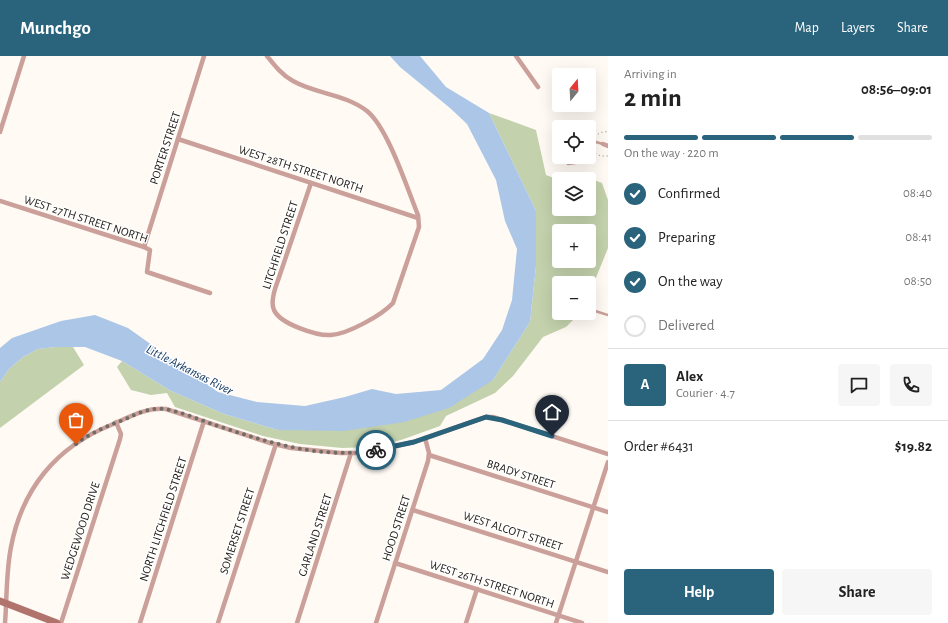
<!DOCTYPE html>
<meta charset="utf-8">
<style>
body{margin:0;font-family:"Alegreya Sans",sans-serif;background:#f6f6f6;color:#222;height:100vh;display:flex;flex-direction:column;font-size:15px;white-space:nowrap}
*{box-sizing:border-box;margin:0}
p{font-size:13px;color:#767676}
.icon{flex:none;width:22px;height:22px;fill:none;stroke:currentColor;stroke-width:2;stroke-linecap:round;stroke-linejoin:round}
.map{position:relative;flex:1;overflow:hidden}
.panel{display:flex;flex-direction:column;background:#fff;width:340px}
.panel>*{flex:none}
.needle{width:26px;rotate:18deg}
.fabs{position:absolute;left:552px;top:12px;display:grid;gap:8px}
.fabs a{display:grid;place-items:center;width:44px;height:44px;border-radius:4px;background:#fff;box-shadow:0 4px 16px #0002;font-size:20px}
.pin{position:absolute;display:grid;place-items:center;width:34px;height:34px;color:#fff;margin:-41px -17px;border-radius:50% 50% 50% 0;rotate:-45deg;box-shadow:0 0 4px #0007}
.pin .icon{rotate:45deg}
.courier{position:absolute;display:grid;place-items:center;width:40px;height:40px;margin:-20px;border:3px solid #29637c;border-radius:50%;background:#fff;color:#222;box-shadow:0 1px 5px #0007}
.summary em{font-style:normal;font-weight:700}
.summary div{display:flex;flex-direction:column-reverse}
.summary{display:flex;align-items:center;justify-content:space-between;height:68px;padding:0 16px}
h1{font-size:26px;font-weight:700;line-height:30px}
.bar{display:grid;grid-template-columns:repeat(4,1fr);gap:6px 4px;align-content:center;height:48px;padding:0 16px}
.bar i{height:5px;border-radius:3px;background:#e0e0e0}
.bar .on{background:#29637c}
.bar p{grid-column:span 4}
.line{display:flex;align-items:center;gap:10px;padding:0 16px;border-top:1px solid #e0e0e0}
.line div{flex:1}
.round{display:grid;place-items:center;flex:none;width:42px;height:42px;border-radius:4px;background:#f6f6f6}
ol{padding:0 16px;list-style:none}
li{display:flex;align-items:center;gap:12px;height:44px}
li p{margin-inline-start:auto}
li .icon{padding:4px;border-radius:50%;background:#29637c;color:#fff;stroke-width:4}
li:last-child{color:#767676}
li i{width:22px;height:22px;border:2px solid #e0e0e0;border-radius:50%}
.button{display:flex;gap:8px;margin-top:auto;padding:8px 16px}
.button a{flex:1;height:46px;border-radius:4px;background:#29637c;color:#fff;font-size:16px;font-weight:700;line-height:46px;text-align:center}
.button a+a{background:#f6f6f6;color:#222}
header{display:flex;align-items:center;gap:24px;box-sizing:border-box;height:56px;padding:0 20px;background:#29637c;color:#fff}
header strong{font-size:19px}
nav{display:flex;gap:22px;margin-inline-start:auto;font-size:14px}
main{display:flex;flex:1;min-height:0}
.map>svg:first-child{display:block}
.green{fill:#c3d1ac;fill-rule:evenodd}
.water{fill:#abc6e7}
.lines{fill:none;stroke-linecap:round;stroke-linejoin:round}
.path{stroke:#89847e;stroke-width:1;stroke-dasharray:1 3;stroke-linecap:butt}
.lane{stroke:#cba09a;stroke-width:2.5}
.street{stroke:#cba09a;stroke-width:4.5}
.secondary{stroke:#b1746c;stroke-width:7}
.done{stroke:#716c66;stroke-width:4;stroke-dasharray:0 7.2}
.route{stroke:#29637c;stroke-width:5}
.labels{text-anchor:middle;stroke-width:3;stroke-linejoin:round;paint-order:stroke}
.street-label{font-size:12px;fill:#24201a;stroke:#fff}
.water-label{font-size:13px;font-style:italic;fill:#0e345d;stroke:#fff}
</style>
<header>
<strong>Munchgo</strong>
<nav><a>Map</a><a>Layers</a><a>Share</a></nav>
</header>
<main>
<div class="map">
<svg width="608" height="567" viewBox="0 0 608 567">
<rect width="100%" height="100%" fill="#fffaf4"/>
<!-- green -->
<g class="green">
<path d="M489,57L536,74L546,119L559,124V153H589V123H583L584,120L602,127L608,144V192L589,239V227H559V257H580L566,271L543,281L513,320L495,337L446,360L440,370L401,384L371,391L342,392L300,388L263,380L175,351L167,337L151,339L131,334L117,311L122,305L171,335L224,358L278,374L493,324L530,266L536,210V155ZM559,175H589V205H559Z"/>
<polygon points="55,291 73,291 84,309 0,372 0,326 9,313 23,301 38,293"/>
</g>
<!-- water -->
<polygon class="water" points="390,0 420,0 446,31 489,57 536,155 536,210 530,266 493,324 449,352 404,366 344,375 278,374 224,358 171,335 122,305 85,291 55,291 38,293 23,301 9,313 0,326 0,292 12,282 61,265 95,259 128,272 218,336 257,346 305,350 345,341 372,333 396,338 441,334 483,303 502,274 512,244 517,193 505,165 496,124 467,68 450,52 400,11"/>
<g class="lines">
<!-- path -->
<g class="path">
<path d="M595,81C598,77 603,75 608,76"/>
<polyline points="592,90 596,98 601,100 608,100"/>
</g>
<!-- lane -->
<g class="lane">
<polyline points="589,84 603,88"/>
<polyline points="568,108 575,107 579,101"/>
<polyline points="592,254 608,259"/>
</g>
<!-- street -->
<g class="street">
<path d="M267,0C275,10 282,19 293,25C316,38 345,38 367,55C388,72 407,132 418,159L419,171L393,247C382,259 348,278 331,279C317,280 280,268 274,254C271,248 273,240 275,233L311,127"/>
<polyline points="516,0 538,31"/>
<polyline points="0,76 24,0"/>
<polyline points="178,83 418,162"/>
<polyline points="603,88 608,90"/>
<polyline points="0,145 144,191 150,194 147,216 210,237"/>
<polyline points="144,191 204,0"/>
<polyline points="429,399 608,456"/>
<polyline points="413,454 608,516"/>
<polyline points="395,507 582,567"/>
<path d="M5,567C7,542 6,516 11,491C22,433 56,391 111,369C129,361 146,351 166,353L270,387L291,392L341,397H363L414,386L486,361H493L608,398"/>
<polyline points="61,567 120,383 121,378 116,366"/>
<polyline points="140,567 204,365"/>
<polyline points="218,567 276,388"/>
<polyline points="297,567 351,397"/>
<polyline points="376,567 428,405 429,397 425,382"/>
<polyline points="466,567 477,533"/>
<polyline points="556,567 608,406"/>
</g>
<!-- secondary -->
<polyline class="secondary" points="0,545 57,567"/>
</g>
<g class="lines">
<!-- done -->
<path class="done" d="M76,388C92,376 110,369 128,362C136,358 145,354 154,353C168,350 200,364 215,369C267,386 321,404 376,394"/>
<!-- route -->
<polyline class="route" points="376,394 414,386 486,361 502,364 552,380"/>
</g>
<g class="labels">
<!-- street labels -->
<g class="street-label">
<text transform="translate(165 92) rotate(-72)" y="4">PORTER STREET</text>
<text transform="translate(301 113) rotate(18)" y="4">WEST 28TH STREET NORTH</text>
<text transform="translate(86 163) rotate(18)" y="4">WEST 27TH STREET NORTH</text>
<text transform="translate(280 189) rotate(-72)" y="4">LITCHFIELD STREET</text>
<text transform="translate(521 418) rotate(18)" y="4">BRADY STREET</text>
<text transform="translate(163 463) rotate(-72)" y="4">NORTH LITCHFIELD STREET</text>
<text transform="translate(396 472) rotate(-72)" y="4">HOOD STREET</text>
<text transform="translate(80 475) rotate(-72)" y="4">WEDGEWOOD DRIVE</text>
<text transform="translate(237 475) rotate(-72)" y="4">SOMERSET STREET</text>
<text transform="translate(513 475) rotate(18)" y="4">WEST ALCOTT STREET</text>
<text transform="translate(315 479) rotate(-72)" y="4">GARLAND STREET</text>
<text transform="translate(492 528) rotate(18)" y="4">WEST 26TH STREET NORTH</text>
</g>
<!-- water labels -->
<g class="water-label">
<text transform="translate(190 313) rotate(27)" y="5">Little Arkansas River</text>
</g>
</g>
</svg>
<div class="fabs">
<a><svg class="needle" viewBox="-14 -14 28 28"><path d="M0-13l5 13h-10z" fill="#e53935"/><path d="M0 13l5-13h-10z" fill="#767676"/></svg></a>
<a><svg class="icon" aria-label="locate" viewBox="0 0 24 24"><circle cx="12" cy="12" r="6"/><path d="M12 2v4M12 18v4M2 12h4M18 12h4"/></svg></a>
<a><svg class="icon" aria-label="layers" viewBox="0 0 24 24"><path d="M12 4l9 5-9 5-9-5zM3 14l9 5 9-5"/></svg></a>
<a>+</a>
<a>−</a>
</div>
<div class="pin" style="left:76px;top:388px;background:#ea580c"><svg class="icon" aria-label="bag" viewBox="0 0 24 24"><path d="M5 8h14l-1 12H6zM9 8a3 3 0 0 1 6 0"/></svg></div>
<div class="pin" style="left:552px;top:380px;background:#1f2937"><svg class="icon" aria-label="home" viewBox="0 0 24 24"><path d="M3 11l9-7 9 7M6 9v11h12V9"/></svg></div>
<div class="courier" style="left:376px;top:394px"><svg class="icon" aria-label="bike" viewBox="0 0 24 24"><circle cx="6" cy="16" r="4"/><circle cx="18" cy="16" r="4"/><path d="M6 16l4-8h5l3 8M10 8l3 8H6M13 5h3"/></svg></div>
</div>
<section class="panel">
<div class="summary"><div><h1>2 min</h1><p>Arriving in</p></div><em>08:56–09:01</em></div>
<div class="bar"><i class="on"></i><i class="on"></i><i class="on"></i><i></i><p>On the way · 220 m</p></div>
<ol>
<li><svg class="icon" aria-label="check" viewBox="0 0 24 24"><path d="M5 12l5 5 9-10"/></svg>Confirmed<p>08:40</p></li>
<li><svg class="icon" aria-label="check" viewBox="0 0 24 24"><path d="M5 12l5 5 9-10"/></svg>Preparing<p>08:41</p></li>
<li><svg class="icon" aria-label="check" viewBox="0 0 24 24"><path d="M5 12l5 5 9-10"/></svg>On the way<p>08:50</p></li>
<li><i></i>Delivered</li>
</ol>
<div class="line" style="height:72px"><b class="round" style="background:#29637c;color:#fff">A</b><div><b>Alex</b><p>Courier · 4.7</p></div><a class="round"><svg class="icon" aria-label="chat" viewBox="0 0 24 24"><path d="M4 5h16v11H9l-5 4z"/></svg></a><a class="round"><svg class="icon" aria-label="phone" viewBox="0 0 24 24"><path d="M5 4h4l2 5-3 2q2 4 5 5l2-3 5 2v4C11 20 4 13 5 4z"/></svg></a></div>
<div class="line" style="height:52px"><div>Order #6431</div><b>$19.82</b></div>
<div class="button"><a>Help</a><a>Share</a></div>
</section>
</main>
